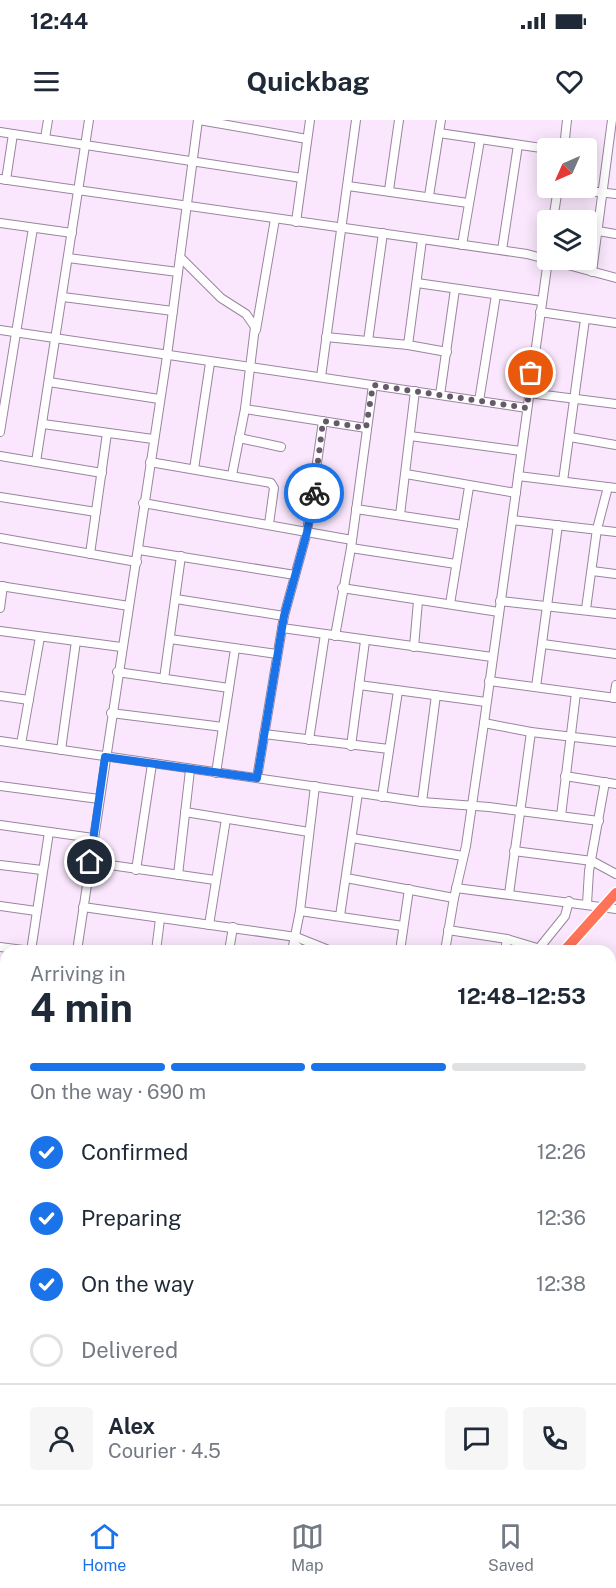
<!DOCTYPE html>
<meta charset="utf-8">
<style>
body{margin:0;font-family:"Public Sans",sans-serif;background:#f6f6f7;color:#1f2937;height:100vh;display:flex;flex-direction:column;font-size:22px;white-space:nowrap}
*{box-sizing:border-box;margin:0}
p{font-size:20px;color:#747a83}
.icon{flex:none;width:33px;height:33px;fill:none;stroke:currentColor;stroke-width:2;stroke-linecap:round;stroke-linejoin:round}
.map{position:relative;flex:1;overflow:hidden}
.details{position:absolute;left:0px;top:825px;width:616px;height:560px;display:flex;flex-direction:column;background:#fff;border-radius:18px 18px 0 0;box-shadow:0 3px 15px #0003}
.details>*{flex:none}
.needle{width:39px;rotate:225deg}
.controls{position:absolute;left:537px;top:18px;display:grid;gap:12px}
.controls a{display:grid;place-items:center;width:60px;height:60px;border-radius:6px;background:#fff;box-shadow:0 3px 15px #0003;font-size:30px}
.pin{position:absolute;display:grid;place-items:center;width:51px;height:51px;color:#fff;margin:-26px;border:3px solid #fff;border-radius:50%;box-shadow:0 2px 6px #0007}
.courier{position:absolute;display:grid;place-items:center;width:60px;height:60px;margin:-30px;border:4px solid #1a73e8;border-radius:50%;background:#fff;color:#222;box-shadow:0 2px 8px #0007}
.head em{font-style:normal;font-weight:700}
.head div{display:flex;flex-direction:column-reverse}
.head{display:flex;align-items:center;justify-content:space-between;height:102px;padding:0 30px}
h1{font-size:39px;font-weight:700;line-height:45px}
.bar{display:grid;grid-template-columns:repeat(4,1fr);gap:9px 6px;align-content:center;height:72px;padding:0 30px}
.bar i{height:8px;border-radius:4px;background:#e0e1e3}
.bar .selected{background:#1a73e8}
.bar p{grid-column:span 4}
.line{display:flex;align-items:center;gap:15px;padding:0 30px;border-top:2px solid #e0e1e3}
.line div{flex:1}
.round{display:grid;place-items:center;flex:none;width:63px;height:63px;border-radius:6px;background:#f6f6f7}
ol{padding:0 30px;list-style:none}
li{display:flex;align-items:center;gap:18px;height:66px}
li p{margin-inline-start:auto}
li .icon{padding:6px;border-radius:50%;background:#1a73e8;color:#fff;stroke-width:4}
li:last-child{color:#747a83}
li i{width:33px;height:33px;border:3px solid #e0e1e3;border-radius:50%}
.status{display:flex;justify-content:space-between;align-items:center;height:42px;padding:0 30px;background:#fff;direction:ltr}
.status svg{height:16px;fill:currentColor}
header{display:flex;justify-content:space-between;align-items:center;height:78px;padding:0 30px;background:#fff;font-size:27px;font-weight:700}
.dock{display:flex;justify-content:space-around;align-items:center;height:84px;border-top:2px solid #e0e1e3;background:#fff;font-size:16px;color:#747a83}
.dock a{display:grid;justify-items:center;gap:3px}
.dock .selected{color:#1a73e8}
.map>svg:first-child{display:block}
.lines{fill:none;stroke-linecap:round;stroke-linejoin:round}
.stream{stroke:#c2d7fc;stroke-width:1.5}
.minor-casing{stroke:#9a859e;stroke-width:10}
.highway-casing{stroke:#fff;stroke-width:13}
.minor{stroke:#fff;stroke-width:8}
.highway{stroke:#ff7359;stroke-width:10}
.done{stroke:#655a68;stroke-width:6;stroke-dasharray:0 10.8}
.route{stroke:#1a73e8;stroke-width:8}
</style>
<div class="status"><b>12:44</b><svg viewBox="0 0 49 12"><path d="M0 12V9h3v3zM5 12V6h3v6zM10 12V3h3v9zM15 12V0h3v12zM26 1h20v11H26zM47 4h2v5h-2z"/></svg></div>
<header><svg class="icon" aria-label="menu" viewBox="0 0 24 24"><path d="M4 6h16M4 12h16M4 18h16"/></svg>Quickbag<svg class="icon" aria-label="heart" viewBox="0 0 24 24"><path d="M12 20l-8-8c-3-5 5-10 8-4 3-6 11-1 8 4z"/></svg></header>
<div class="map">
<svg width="616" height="1384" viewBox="0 0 616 1384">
<rect width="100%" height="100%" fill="#fae7fd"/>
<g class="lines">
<!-- stream -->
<g class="stream">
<polyline points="0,1010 6,1009"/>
<polyline points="610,1274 616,1275"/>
</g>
<!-- minor casing -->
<g class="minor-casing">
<g id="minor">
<polyline points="199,0 307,19"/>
<polyline points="0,12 302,58"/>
<polyline points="439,13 548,29"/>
<polyline points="45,18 48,0"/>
<polyline points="564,28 567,0"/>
<polyline points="0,59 527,134 616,158"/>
<polyline points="6,60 13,14"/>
<polyline points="348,66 468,83"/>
<polyline points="561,68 616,74"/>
<polyline points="389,70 399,0"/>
<polyline points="429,76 441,0"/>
<polyline points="553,100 558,68"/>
<polyline points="296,102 310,0"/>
<polyline points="0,103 72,113"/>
<polyline points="598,111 616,114"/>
<polyline points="462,125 480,20"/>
<polyline points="502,130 518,25"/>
<polyline points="180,137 221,178 246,194 255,207 245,289 232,355"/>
<polyline points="68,138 178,152"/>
<polyline points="592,152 612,0"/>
<polyline points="417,163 542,181"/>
<polyline points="63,177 173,191"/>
<polyline points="540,192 616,203"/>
<polyline points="0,210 527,288"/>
<polyline points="256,210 275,99"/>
<polyline points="326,217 408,225 447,232"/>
<polyline points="368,221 383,113"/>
<polyline points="408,225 422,120"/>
<polyline points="321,257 356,0"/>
<polyline points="49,262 159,279"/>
<polyline points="529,273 616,284"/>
<polyline points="440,275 455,169"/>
<polyline points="479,281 496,175"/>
<polyline points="245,289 366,308"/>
<polyline points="43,304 153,319"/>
<polyline points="0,312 33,108"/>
<polyline points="410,316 521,331"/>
<polyline points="570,317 616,325"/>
<polyline points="239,318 281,327"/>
<polyline points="0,336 102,353"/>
<polyline points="36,342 89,0"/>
<polyline points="150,342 271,363 274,368 269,404"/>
<polyline points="194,349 210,243"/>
<polyline points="406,354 516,373"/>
<polyline points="518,356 616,368"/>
<polyline points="563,361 585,199"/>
<polyline points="0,377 96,392"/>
<polyline points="143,383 352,420"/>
<polyline points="356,389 463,405"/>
<polyline points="400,395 415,271"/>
<polyline points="512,400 616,412"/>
<polyline points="0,418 137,442"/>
<polyline points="351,428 456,444"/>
<polyline points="139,430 295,455"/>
<polyline points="90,434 107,313"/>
<polyline points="592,451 616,454"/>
<polyline points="0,466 129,486"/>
<polyline points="342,468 499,492"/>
<polyline points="176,479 284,496"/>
<polyline points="500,481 616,494"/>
<polyline points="450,484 469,367"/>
<polyline points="0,488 3,466"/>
<polyline points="586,489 597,409 608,367"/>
<polyline points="282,508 492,537"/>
<polyline points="0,511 121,527"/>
<polyline points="335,516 351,428 373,265"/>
<polyline points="170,519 277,534"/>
<polyline points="543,524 616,534"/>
<polyline points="414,527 418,481"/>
<polyline points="117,552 229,568"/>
<polyline points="164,559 181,436"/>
<polyline points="489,561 616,578"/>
<polyline points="359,565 486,582"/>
<polyline points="536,567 558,405"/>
<polyline points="0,576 29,580"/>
<polyline points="614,578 616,565"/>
<polyline points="111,593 223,607"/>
<polyline points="484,603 531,612 616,622"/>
<polyline points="264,614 389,629"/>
<polyline points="309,620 325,514"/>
<polyline points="0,621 422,682 489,687 599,701"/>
<polyline points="21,624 40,517"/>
<polyline points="351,626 365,521"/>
<polyline points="61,630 76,521"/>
<polyline points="216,653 235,529"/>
<polyline points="565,656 616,664"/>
<polyline points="257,658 284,496 307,412 323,301"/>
<polyline points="0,666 99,679"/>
<polyline points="382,677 398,571"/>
<polyline points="422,682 436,575"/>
<polyline points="185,692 309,712"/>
<polyline points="561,696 576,573"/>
<polyline points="0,705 93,718"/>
<polyline points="352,718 463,736"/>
<polyline points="514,731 592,741 616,754"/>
<polyline points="89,742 215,760"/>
<polyline points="0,745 42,750"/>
<polyline points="136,750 152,644"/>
<polyline points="178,755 190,650"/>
<polyline points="346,758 454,778 466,726 484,603 548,140"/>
<polyline points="456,768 616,789"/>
<polyline points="509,774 531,612"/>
<polyline points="587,784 589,751 605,662"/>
<polyline points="0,786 36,791"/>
<polyline points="83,787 296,817 331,831"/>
<polyline points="300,791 403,806"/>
<polyline points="340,796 358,673"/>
<polyline points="209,805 226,699"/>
<polyline points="448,810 507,819 547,831"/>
<polyline points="294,824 303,831"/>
<polyline points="0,827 31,831"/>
<polyline points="540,827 565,796 569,781"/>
<polyline points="31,831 49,712"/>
<polyline points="77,831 167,236 198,0"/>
<polyline points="156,831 160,799"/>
<polyline points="229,831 233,807"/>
<polyline points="292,831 300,791 315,666"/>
<polyline points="400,831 409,769"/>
<polyline points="445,831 454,778"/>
<polyline points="505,831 507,819"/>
<polyline points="0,868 6,869"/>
<polyline points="610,872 616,873"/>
<polyline points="610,920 616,881"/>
<polyline points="610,953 616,954"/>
<polyline points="610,996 616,997"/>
<polyline points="0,1059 6,1064"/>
<polyline points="610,1105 616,1111"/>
<polyline points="0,1112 6,1117"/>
<polyline points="0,1180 6,1181"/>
<polyline points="0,1290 6,1294"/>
<polyline points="272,1378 274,1384"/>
</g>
</g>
<!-- highway casing -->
<g class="highway-casing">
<g id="highway">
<polyline points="564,831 616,773"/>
<polyline points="66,1384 71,1378"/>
</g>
</g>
<!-- minor -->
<use href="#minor" class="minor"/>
<!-- highway -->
<use href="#highway" class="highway"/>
</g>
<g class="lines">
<!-- done -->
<polyline class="done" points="314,373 323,301 366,308 373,265 527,288 531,253"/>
<!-- route -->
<polyline class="route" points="90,742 105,637 257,658 284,496 307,412 314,373"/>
</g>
</svg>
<div class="controls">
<a><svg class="needle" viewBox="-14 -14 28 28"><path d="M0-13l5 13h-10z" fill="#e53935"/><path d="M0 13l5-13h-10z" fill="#747a83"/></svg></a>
<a><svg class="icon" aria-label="layers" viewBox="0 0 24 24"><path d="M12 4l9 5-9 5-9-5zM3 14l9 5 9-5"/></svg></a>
</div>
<div class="pin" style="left:531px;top:253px;background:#ea580c"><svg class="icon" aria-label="bag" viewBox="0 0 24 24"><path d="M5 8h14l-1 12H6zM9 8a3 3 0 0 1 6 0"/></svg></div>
<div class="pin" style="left:90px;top:742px;background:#1f2937"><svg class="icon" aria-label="home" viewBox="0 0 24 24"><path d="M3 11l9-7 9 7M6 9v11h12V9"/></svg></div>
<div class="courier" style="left:314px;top:373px"><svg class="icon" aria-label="bike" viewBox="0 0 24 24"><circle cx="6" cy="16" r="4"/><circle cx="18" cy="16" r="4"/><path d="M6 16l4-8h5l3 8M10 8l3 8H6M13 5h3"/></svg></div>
<section class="details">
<div class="head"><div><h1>4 min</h1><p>Arriving in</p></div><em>12:48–12:53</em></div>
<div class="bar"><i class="selected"></i><i class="selected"></i><i class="selected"></i><i></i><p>On the way · 690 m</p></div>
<ol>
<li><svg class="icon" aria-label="check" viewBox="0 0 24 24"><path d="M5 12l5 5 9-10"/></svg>Confirmed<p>12:26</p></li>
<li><svg class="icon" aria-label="check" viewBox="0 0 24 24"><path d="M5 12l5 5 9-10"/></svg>Preparing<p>12:36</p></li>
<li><svg class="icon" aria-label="check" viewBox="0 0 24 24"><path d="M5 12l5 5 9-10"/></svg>On the way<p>12:38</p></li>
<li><i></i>Delivered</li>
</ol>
<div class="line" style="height:108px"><a class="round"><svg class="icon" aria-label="person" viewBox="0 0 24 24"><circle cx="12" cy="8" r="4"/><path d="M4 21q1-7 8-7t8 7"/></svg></a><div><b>Alex</b><p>Courier · 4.5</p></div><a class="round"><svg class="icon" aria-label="chat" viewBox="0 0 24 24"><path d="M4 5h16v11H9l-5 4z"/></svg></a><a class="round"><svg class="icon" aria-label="phone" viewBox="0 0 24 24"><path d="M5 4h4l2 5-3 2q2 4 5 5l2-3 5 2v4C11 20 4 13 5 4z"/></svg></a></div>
</section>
</div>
<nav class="dock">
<a class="selected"><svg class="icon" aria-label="home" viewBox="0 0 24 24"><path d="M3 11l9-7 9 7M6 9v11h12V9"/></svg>Home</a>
<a><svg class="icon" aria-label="map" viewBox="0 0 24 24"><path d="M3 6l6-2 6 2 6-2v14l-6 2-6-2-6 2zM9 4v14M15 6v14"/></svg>Map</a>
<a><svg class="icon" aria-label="saved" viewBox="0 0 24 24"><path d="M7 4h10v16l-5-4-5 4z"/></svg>Saved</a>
</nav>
